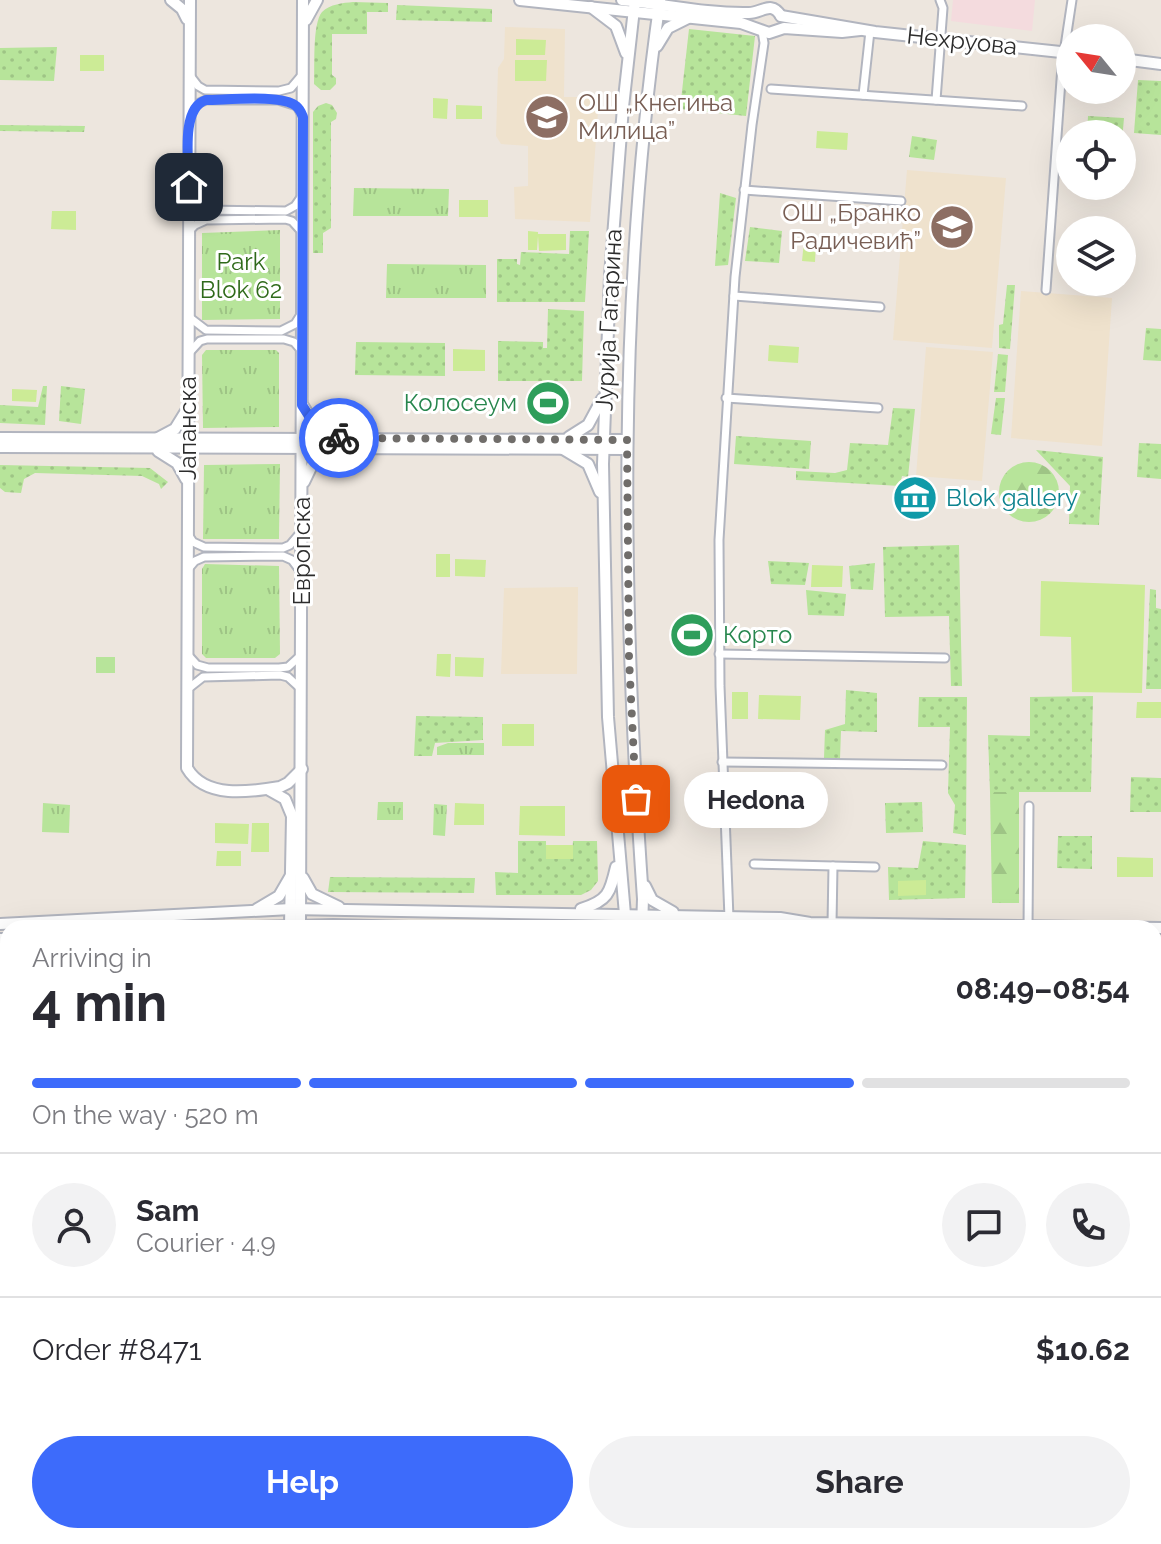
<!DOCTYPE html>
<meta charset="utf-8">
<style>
body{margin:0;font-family:Raleway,sans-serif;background:#f2f2f3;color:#2b2b33;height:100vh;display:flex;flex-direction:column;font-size:30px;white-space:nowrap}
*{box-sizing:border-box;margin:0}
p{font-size:26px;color:#7c7c81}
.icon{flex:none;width:44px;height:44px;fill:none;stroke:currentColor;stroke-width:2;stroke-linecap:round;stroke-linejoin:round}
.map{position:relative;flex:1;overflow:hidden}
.panel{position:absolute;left:0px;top:920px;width:1162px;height:624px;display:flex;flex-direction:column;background:#fff;border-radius:24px 24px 0 0;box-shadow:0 8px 32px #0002}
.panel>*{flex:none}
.needle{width:52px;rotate:300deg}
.controls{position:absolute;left:1056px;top:24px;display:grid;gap:16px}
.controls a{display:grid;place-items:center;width:80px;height:80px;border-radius:50%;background:#fff;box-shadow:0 8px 32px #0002;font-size:40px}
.pin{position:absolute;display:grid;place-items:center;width:68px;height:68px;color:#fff;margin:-34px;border-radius:16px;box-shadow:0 4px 12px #0006}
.courier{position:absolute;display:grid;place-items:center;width:80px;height:80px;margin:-40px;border:6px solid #3d6bfb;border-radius:50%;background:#fff;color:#222;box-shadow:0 2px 10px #0007}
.bubble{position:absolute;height:56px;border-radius:28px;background:#fff;box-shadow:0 8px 32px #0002;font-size:26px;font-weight:700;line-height:56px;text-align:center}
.summary em{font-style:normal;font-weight:700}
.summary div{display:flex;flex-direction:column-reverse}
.summary{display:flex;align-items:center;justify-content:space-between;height:136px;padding:0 32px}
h1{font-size:52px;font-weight:700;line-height:60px}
.bar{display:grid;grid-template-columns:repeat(4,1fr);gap:12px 8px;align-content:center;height:96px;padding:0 32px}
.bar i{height:10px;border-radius:6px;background:#e1e1e2}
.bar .current{background:#3d6bfb}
.bar p{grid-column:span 4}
.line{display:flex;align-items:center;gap:20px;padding:0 32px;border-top:2px solid #e1e1e2}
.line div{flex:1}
.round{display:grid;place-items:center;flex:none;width:84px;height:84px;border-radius:42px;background:#f2f2f3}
.button{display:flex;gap:16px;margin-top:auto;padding:16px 32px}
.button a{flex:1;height:92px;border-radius:48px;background:#3d6bfb;color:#fff;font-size:32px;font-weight:700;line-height:92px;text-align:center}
.button a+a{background:#f2f2f3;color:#2b2b33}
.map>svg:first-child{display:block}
.education{fill:#efe2cd}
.medical{fill:#f4dbde}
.grass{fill:url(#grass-dots)}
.forest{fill:url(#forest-firs)}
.park{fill:url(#park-tufts)}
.pitch{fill:#cceb96}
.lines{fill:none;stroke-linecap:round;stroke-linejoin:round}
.stream{stroke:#71d5f0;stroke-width:2}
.street-casing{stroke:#b2b5bf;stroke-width:11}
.secondary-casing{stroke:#b2b5bf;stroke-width:14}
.highway-casing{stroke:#c8c8c8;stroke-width:16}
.street{stroke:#fff;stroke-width:7}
.secondary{stroke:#fff;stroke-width:10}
.highway{stroke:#ff9757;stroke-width:12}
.done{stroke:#706d6a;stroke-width:8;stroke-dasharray:0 14.4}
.route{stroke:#3d6bfb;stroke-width:10}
.labels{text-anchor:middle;stroke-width:6;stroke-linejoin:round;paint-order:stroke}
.street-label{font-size:24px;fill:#2c2c2c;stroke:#fff}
.education-label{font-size:24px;fill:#785e54;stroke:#fff;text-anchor:start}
.park-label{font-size:24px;fill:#2f6a1a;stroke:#fff}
.leisure-label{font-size:24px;fill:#27864d;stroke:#fff;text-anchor:end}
.culture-label{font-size:24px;fill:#0d838f;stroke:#fff;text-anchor:start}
</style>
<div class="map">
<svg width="1161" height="1544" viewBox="0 0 1161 1544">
<defs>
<pattern id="grass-dots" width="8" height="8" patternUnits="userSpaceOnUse" patternTransform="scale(2)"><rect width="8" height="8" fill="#b7e49a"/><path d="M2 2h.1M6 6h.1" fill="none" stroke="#9ec485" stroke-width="1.8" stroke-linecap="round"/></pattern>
<pattern id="forest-firs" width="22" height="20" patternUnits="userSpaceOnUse" patternTransform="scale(2)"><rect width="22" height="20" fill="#b7e49a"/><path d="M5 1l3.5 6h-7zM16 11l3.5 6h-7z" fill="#9ec485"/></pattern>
<pattern id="park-tufts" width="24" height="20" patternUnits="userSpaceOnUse" patternTransform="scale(2)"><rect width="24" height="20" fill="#b7e49a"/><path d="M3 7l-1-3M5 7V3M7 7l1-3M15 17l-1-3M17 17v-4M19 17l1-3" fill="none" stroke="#9ec485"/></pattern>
</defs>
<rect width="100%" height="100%" fill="#ede6de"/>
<!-- education -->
<g class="education">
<polygon points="505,27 565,29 564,97 599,97 590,222 515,219 514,187 528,186 528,146 501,144 496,136 498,68 504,59"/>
<polygon points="907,170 1006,178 992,348 893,340"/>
<polygon points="1021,291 1112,298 1102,446 1011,438"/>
<polygon points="926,347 993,352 982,481 916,476"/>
<polygon points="578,587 577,674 501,674 504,588"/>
</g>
<!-- medical -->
<polygon class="medical" points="953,0 1035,0 1032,31 951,21"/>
<!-- grass -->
<g class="grass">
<path d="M353,2L388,3V12H367V34H332V75L336,78V84L330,90H321L314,84C315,67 312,24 322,12C330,4 343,3 353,2Z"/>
<polygon points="397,5 492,9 492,22 396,20"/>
<polygon points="689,29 755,36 746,116 680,109"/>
<polygon points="57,47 54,81 0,80 0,48"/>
<polygon points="1138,80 1161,81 1161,135 1134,133"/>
<polygon points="326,103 332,105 337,113 336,119 331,122 331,228 323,233 323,253 313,253 313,112 318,106"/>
<polygon points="1088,116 1124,118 1122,141 1122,134 1087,134"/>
<polygon points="0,125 85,126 84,132 0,131"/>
<polygon points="912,136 937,140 934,160 909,157"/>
<polygon points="720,193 736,198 728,265 715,266"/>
<polygon points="750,227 782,231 779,263 745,261"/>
<polygon points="570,231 589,231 585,302 497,302 497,259 517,259 517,264 520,265 521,252 569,254"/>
<polygon points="1007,285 1015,285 1010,349 999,348 999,325 1003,324"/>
<polygon points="548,309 584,311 582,381 498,381 498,341 543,342 543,348 547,348"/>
<polygon points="1146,328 1161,329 1161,361 1143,360"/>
<polygon points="356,342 445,343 445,376 355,375"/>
<polygon points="998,354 1008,355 1005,392 994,392"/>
<polygon points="43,386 47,386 45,425 0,423 0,405 38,407"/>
<polygon points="61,386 85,389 81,424 59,421"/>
<polygon points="996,398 1005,398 1001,435 991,434"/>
<polygon points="328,405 336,406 339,414 348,420 346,427 332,426 320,420"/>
<polygon points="893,408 915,409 908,477 902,476 900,486 796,480 796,471 835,473 847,470 850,443 888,445"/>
<polygon points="736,436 811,441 809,469 734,464"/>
<polygon points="1139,443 1161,444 1161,479 1137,477"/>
<polygon points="1036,450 1103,457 1099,525 1069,524 1070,486"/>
<polygon points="0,465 150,468 168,482 161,489 159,484 142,476 35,473 24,479 21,493 5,492 0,488"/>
<polygon points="959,545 962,686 951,686 949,616 885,617 883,547"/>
<polygon points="768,561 809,563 805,585 771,584"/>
<polygon points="875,563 873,590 851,589 849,566"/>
<polygon points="1150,589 1156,590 1156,608 1161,609 1161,689 1146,689"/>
<polygon points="806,590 846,594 844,616 808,615"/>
<polygon points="846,690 877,693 877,732 841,731 840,759 824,758 825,730 845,724"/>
<polygon points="1093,696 1091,792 990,792 988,735 1030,736 1030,697"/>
<polygon points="919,697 967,697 966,835 953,833 955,805 948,793 950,727 918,727"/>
<polygon points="416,716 483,717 483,740 435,743 432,756 414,756"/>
<polygon points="1131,777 1161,778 1161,812 1130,812"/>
<polygon points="922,802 923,832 886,833 885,803"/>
<polygon points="1058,836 1092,836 1092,869 1057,868"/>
<polygon points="518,841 546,841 546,859 572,859 573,841 597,841 598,881 591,890 581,895 496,895 495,872 518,873"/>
<polygon points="923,841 966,845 965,898 889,900 888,867 918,868"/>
<polygon points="330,877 475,878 474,893 328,892"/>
<polygon points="1154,1356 1161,1356 1161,1544 1001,1544 1002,1536 1154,1536"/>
<polygon points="256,1536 375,1536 404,1544 254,1544"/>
</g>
<!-- forest -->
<g class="forest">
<circle cx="1029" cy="492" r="30"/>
<polygon points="990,792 1019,792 1019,903 992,903"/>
</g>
<!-- park -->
<g class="park">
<polygon points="354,188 449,189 448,216 353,216"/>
<polygon points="280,230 280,319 202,320 202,233"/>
<polygon points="387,264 486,265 486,298 386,298"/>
<polygon points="206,350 276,350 279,353 279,427 203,428 202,355"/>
<polygon points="280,464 279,539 203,539 204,465"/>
<polygon points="205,564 279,566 280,654 275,658 206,658 202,654 202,569"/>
<rect x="96" y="657" width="19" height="16"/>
<polygon points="448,743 484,743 484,755 437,755 437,747"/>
<polygon points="378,802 403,802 403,820 377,820"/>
<polygon points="43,803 70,805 69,833 42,832"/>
<polygon points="434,804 447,805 445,836 433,835"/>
</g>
<!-- pitch -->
<g class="pitch">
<polygon points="516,39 546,40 545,55 516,55"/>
<rect x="80" y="55" width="24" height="16"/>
<polygon points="515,60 547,60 546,81 515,81"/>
<polygon points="433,98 448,99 447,119 433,118"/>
<polygon points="456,105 482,106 482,119 456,119"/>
<polygon points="817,131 848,133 847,150 816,148"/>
<rect x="459" y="200" width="29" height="17"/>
<polygon points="52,211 76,211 76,230 51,229"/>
<polygon points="528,231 538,232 538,234 566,234 566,250 539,251 538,236 537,250 528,250"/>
<polygon points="804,241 816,242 815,262 802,261"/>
<polygon points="769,345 799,347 798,363 768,361"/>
<polygon points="453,349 485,350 485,371 453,371"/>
<polygon points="12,389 37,390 36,402 12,401"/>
<rect x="436" y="554" width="14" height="23"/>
<polygon points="455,559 486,560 485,577 455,576"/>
<polygon points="812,565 843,566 842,587 811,587"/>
<polygon points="1041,581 1145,585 1142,693 1072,692 1071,637 1040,636"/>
<polygon points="437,654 451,654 450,677 436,676"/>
<polygon points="455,657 484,658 483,677 455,676"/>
<rect x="732" y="692" width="16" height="27"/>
<polygon points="759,695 801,696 800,720 758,719"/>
<polygon points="1137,702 1161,702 1161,718 1136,718"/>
<rect x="502" y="724" width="32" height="22"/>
<rect x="792" y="800" width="29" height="14"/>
<polygon points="455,803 484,804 484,825 454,825"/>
<polygon points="520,806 565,806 565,836 519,835"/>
<polygon points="215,823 249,824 248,844 215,843"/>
<polygon points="252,823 269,823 269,852 251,852"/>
<rect x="546" y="845" width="27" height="14"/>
<polygon points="217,851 241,851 241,866 216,866"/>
<polygon points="1117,857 1153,858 1153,877 1117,877"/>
<polygon points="926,880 926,895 898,896 898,881"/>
</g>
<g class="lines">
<!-- stream -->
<g class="stream">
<polyline points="0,1378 8,1378"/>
<polyline points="220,1544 221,1536"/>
</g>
<!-- street casing -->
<g class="street-casing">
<g id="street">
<polyline points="191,77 198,86 205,90 279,91 291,88 302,75"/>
<polyline points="771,89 1022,106"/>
<polyline points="863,95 870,31"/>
<polyline points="936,100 943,8 940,0"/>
<polyline points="191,113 197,104 206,100 278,100 297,106 302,115"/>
<polyline points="744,190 901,201"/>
<polyline points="190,199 197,208 202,210 286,211 295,206 302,196"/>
<polyline points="189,231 195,225 206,220 285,219 292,221 302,232"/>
<polyline points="1046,290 1062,66 1072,0"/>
<polyline points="734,296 880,307"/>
<polyline points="189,317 206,330 281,331 295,324 302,313"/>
<polyline points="189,353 200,341 207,339 284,339 294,342 301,350"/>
<polyline points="726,398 878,408"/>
<polyline points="189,536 193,542 204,547 283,548 290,545 301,532"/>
<polyline points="189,568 195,561 204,557 283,556 292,560 301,572"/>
<polyline points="719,654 945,658"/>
<polyline points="188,655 197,665 208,668 279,668 288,667 300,656"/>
<polyline points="189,688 203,677 280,675 288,677 301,689"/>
<polyline points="722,762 942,765"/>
<polyline points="754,864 875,867"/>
<polyline points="729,918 720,686 719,540 735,277 752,125 764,43 762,31"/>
<polyline points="832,924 833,866"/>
<polyline points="1028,928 1029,806"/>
<polyline points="1154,967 1161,971"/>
<polyline points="0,975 8,975"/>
<polyline points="0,1140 8,1140"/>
<polyline points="1154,1154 1161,1154"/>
<polyline points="0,1160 8,1160"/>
<polyline points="0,1184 8,1184"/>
<polyline points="438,1536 439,1544"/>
<polyline points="989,1544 990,1536"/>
</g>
</g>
<!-- secondary casing -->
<g class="secondary-casing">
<g id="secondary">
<polyline points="171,0 182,9 187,19"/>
<path d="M190,0L187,768C205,799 249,792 280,787L288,783L302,769"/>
<polyline points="520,0 741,23 769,33 784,28 842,32 860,30"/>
<path d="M622,0C664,4 706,14 749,13C762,13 771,0 781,16"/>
<polyline points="591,7 616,26 626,53"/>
<polyline points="781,16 875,32 1070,53"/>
<polyline points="306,20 317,0"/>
<polyline points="657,46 668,28 688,18"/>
<polyline points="1122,59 1161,64"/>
<polyline points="303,406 316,427 336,437"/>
<polyline points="569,437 588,425 602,399"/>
<polyline points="0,438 627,440"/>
<polyline points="158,438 175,429 188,408"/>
<polyline points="0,447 627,449"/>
<polyline points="563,449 588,464 600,492"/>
<polyline points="158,451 177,463 186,479"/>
<polyline points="304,482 315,459 331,450"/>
<polyline points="269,790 285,799 292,816 290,925"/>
<polyline points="303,878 312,894 339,907"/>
<polyline points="645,886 652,900 673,912"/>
<polyline points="257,909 279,896 290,877"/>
<path d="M581,909C608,901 610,893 616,867"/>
<polyline points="0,924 291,909 780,918 810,923 1161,928"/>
<polyline points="300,925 303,0"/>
<polyline points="626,926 608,717 603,464 610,276 623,107 635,0"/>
<path d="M642,927L643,899C622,600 617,298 660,0"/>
<polyline points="218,928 333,925 447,928 754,928"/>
<polyline points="781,928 800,925"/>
<polyline points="0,939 8,939"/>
</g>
</g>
<!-- highway casing -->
<g class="highway-casing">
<g id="highway">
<polyline points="0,1489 8,1495"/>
<polyline points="0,1509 8,1515"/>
<polyline points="34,1536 44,1544"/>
<polyline points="60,1536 70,1544"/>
</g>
</g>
<!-- street -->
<use href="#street" class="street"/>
<!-- secondary -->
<use href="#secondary" class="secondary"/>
<!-- highway -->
<use href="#highway" class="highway"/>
</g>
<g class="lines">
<!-- done -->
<polyline class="done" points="339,438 627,440 629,658 636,799"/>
<!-- route -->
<path class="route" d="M189,187C189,163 180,108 206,100C226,100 282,94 296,106C300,109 301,112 303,117L302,405L316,427L339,438"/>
</g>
<!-- icons -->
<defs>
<g id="school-disc" transform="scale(2.3)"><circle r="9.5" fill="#8d6e63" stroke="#fff"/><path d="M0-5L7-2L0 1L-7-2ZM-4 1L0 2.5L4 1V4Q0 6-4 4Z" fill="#fff"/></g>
<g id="stadium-disc" transform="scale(2.3)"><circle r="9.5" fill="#2e9e5b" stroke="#fff"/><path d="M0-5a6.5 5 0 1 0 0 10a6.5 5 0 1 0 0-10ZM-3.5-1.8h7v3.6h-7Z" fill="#fff"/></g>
<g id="museum-disc" transform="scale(2.3)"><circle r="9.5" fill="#0f9aa8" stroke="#fff"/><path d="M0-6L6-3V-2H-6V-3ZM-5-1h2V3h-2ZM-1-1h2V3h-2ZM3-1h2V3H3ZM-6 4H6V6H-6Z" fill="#fff"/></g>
</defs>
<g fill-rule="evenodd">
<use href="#school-disc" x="547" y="117"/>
<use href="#school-disc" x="952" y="227"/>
<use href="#stadium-disc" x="548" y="403"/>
<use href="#museum-disc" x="915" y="498"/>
<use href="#stadium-disc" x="692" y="635"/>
</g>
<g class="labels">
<!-- street labels -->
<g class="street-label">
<text transform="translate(962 41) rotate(6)" y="8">Нехруова</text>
<text transform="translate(609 320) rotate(-87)" y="8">Јурија Гагарина</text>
<text transform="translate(188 428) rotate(-90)" y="8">Јапанска</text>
<text transform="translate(302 551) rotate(-90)" y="8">Европска</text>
</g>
<!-- education labels -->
<g class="education-label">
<text x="578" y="111">ОШ „Кнегиња<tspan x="578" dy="28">Милица”</tspan></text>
<text x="921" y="221" text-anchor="end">ОШ „Бранко<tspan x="921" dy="28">Радичевић”</tspan></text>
</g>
<!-- park labels -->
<g class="park-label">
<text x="241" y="270">Park<tspan x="241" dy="28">Blok 62</tspan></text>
</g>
<!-- leisure labels -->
<g class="leisure-label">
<text x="517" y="411">Колосеум</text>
<text x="723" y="643" text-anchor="start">Корто</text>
</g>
<!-- culture labels -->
<g class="culture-label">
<text x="946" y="506">Blok gallery</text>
</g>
</g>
</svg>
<div class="controls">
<a><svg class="needle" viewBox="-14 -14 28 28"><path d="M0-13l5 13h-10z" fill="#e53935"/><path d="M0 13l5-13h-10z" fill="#7c7c81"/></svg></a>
<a><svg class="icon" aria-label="locate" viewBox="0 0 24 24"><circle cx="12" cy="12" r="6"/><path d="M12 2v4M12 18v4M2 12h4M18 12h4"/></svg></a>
<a><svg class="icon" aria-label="layers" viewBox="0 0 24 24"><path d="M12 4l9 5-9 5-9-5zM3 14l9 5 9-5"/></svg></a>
</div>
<div class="pin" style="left:636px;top:799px;background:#ea580c"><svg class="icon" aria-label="bag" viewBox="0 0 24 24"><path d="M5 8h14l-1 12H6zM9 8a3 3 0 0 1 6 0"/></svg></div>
<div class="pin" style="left:189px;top:187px;background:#1f2937"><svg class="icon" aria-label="home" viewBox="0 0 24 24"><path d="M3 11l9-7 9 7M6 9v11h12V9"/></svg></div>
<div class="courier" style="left:339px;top:438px"><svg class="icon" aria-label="bike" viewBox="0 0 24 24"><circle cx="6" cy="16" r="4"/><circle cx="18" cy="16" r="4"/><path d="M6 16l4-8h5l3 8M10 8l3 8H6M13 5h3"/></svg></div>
<div class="bubble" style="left:684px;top:772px;width:144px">Hedona</div>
<section class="panel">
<div class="summary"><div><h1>4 min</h1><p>Arriving in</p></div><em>08:49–08:54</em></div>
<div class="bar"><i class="current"></i><i class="current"></i><i class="current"></i><i></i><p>On the way · 520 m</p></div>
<div class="line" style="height:144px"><a class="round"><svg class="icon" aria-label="person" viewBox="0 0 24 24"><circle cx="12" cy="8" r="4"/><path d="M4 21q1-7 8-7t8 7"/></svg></a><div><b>Sam</b><p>Courier · 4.9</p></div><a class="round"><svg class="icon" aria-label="chat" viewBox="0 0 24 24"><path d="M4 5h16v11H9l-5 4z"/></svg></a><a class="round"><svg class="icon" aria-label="phone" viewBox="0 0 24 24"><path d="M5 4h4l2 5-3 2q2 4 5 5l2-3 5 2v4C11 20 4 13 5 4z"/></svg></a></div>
<div class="line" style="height:104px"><div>Order #8471</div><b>$10.62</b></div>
<div class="button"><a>Help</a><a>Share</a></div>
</section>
</div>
